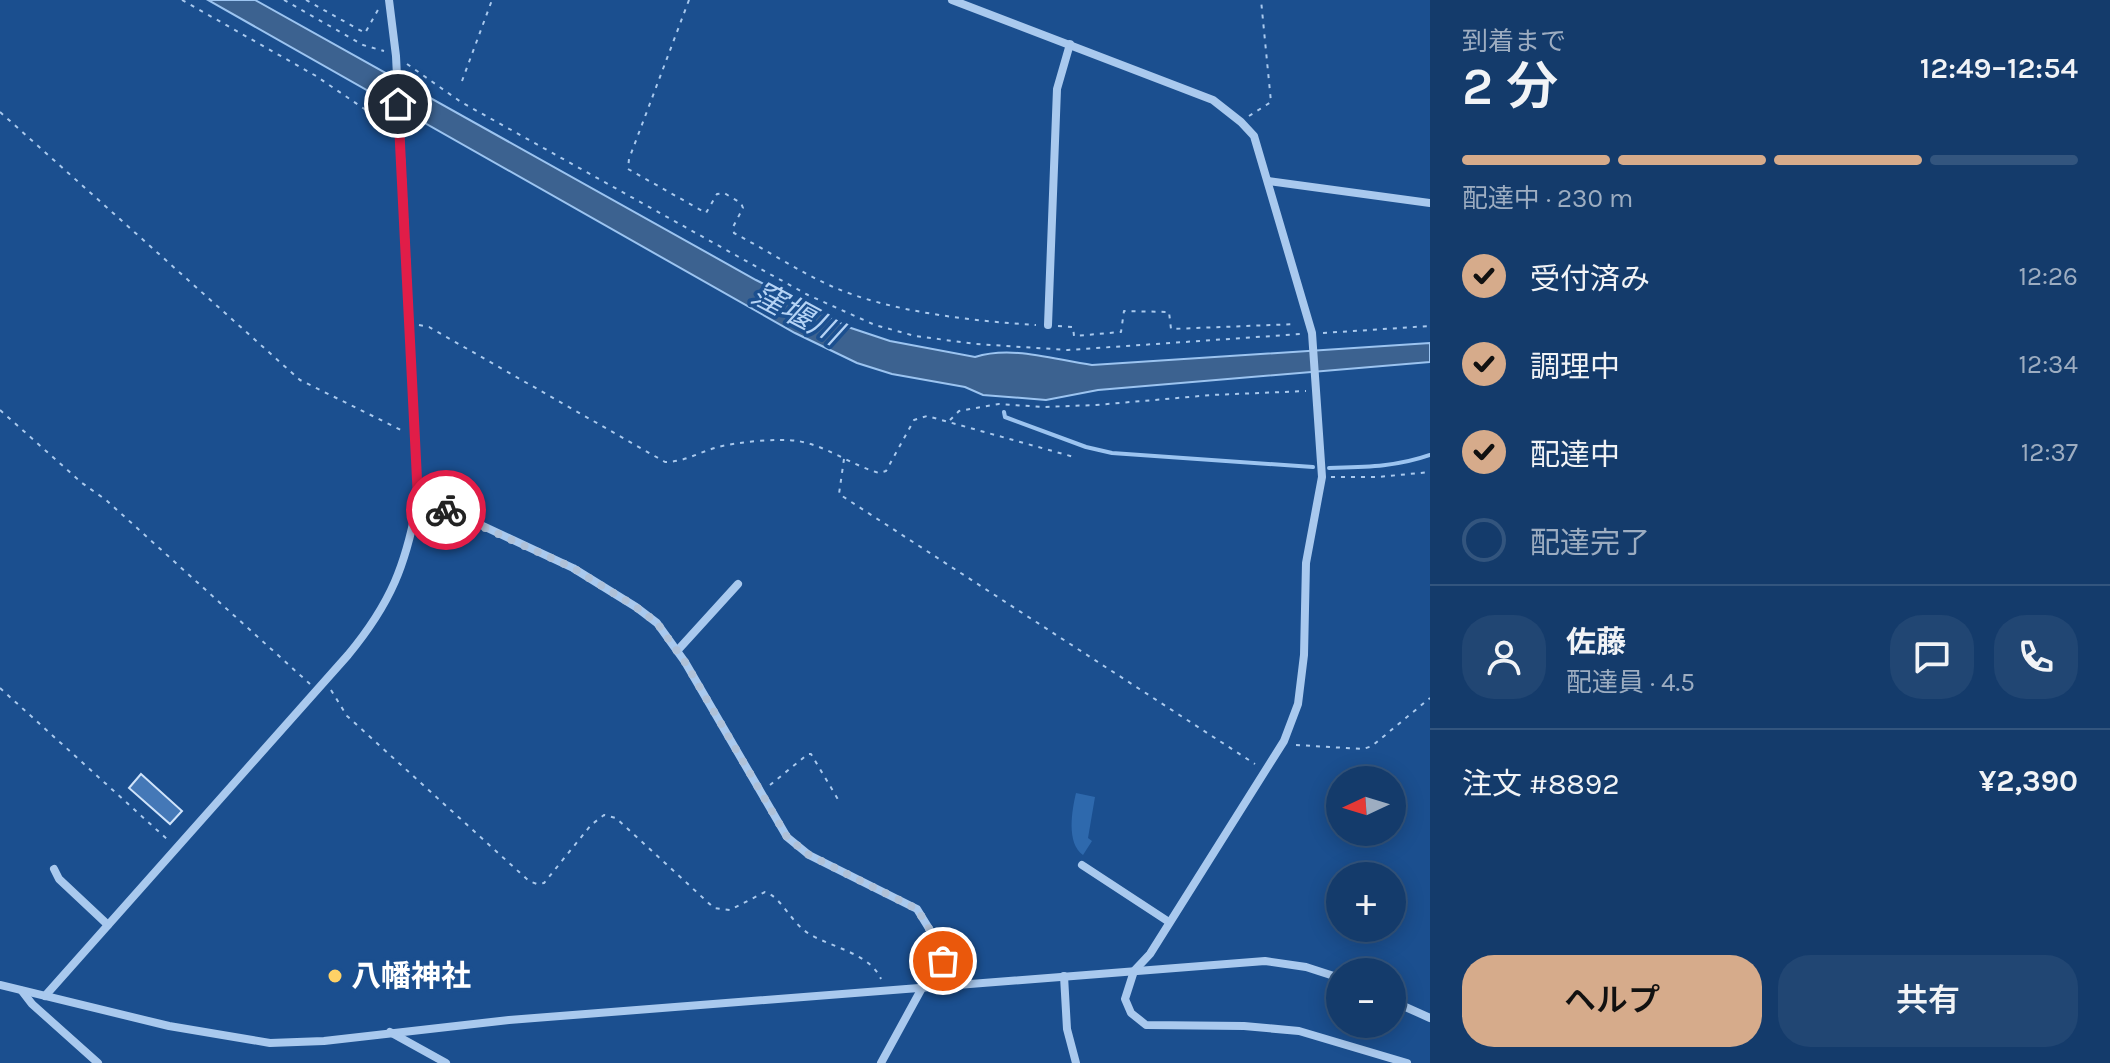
<!DOCTYPE html>
<html lang="ja">
<meta charset="utf-8">
<style>
body{margin:0;font-family:Karla,"Noto Sans JP",sans-serif;background:#214673;color:#f1f3f6;height:100vh;display:flex;flex-direction:column;font-size:30px;white-space:nowrap}
*{box-sizing:border-box;margin:0}
p{font-size:26px;color:#9dadc1}
.icon{flex:none;width:44px;height:44px;fill:none;stroke:currentColor;stroke-width:2;stroke-linecap:round;stroke-linejoin:round}
.map{position:relative;flex:1;overflow:hidden}
.panel{display:flex;flex-direction:column;background:#143b6b;width:680px}
.panel>*{flex:none}
.needle{width:52px;rotate:266deg}
.fabs{position:absolute;left:1326px;top:766px;display:grid;gap:16px}
.fabs a{display:grid;place-items:center;width:80px;height:80px;border-radius:50%;background:#143b6b;box-shadow:0 4px 20px #0003,0 0 0 2px #33557e;font-size:40px}
.pin{position:absolute;display:grid;place-items:center;width:68px;height:68px;color:#fff;margin:-34px;border:4px solid #fff;border-radius:50%;box-shadow:0 2px 8px #0007}
.courier{position:absolute;display:grid;place-items:center;width:80px;height:80px;margin:-40px;border:6px solid #e11d48;border-radius:50%;background:#fff;color:#222;box-shadow:0 2px 10px #0007}
.summary em{font-style:normal;font-weight:600}
.summary div{display:flex;flex-direction:column-reverse}
.summary{display:flex;align-items:center;justify-content:space-between;height:136px;padding:0 32px}
h1{font-size:52px;font-weight:600;line-height:60px}
.bar{display:grid;grid-template-columns:repeat(4,1fr);gap:12px 8px;align-content:center;height:96px;padding:0 32px}
.bar i{height:10px;border-radius:6px;background:#33557e}
.bar .active{background:#d6ab8b}
.bar p{grid-column:span 4}
.line{display:flex;align-items:center;gap:20px;padding:0 32px;border-top:2px solid #33557e}
.line div{flex:1}
.round{display:grid;place-items:center;flex:none;width:84px;height:84px;border-radius:32px;background:#214673}
ol{padding:0 32px;list-style:none}
li{display:flex;align-items:center;gap:24px;height:88px}
li p{margin-inline-start:auto}
li .icon{padding:8px;border-radius:50%;background:#d6ab8b;color:#111;stroke-width:4}
li:last-child{color:#9dadc1}
li i{width:44px;height:44px;border:4px solid #33557e;border-radius:50%}
.button{display:flex;gap:16px;margin-top:auto;padding:16px 32px}
.button a{flex:1;height:92px;border-radius:32px;background:#d6ab8b;color:#111;font-size:32px;font-weight:600;line-height:92px;text-align:center}
.button a+a{background:#214673;color:#f1f3f6}
main{display:flex;flex:1;min-height:0}
.map>svg:first-child{display:block}
.green{fill:#2e69ad}
.water{fill:#3c6290;stroke:#9cc4f0;stroke-width:2}
.lines{fill:none;stroke-linecap:round;stroke-linejoin:round}
.stream{stroke:#9cc4f0;stroke-width:4}
.building{fill:#4478b7;stroke:#cfe3fa;stroke-width:2}
.path{stroke:#a9c9ee;stroke-width:2;stroke-dasharray:4 6;stroke-linecap:butt}
.street{stroke:#a9c9ee;stroke-width:8}
.done{stroke:#afc1d8;stroke-width:8;stroke-dasharray:0 14.4}
.route{stroke:#e11d48;stroke-width:10}
.poi-dot{fill:#ffd166;stroke:#1b4f8f;stroke-width:3}
.labels{text-anchor:middle;stroke-width:7;stroke-linejoin:round;paint-order:stroke}
.poi-label{font-size:30px;font-weight:bold;fill:#fff;stroke:#1b4f8f;text-anchor:start}
.water-label{font-size:32px;font-style:italic;fill:#b5d3f5;stroke:#1b4f8f}
</style>
<main>
<div class="map">
<svg width="1430" height="1063" viewBox="0 0 1430 1063">
<rect width="100%" height="100%" fill="#1b4f8f"/>
<!-- green -->
<path class="green" d="M1076,793L1095,797L1088,838L1092,841L1083,855C1066,843 1072,810 1076,793Z"/>
<!-- water -->
<path class="water" d="M208,0H255L756,280L848,327L890,341L975,357C1012,345 1055,360 1092,365L1430,343V362L1098,390L1046,400L983,395L965,387L892,374L857,363L795,333Z"/>
<g class="lines">
<!-- stream -->
<g class="stream">
<polyline points="1004,412 1005,417 1086,447 1112,453 1313,467"/>
<path d="M1329,468C1365,467 1396,467 1430,455"/>
</g>
</g>
<!-- building -->
<polygon class="building" points="141,774 182,811 170,824 129,788"/>
<g class="lines">
<!-- path -->
<g class="path">
<polyline points="182,0 316,76 388,125"/>
<polyline points="284,0 363,45 384,51"/>
<polyline points="306,0 365,33 379,8"/>
<path d="M689,0L629,159L628,169L706,213L717,194L724,193L741,203L743,208L733,227L734,233C766,250 798,271 831,286C889,312 973,321 1036,325"/>
<polyline points="407,64 461,102 737,256 808,295 875,325 915,336 976,344 1068,350 1301,334"/>
<polyline points="462,81 492,0"/>
<polyline points="0,112 300,380 403,431"/>
<polyline points="1249,116 1271,102 1261,0"/>
<path d="M419,325L429,327L665,462C685,462 699,452 718,447C738,442 778,438 798,441C827,446 851,465 879,473L886,471L914,420L927,416L1074,457"/>
<polyline points="1058,326 1073,327 1074,336 1121,332 1124,311 1169,312 1171,329 1296,324"/>
<polyline points="1323,333 1430,326"/>
<polyline points="0,410 82,483 106,500 310,684"/>
<polyline points="950,420 959,411 999,404 1043,407 1096,405 1212,395 1306,391"/>
<polyline points="844,459 839,494 1255,764"/>
<polyline points="1331,477 1378,477 1430,472"/>
<polyline points="0,688 168,840"/>
<path d="M331,690L347,716L529,881L537,884L544,883L591,825L604,815L616,818L714,908L730,910L765,892C782,897 791,924 811,935C834,948 870,954 881,979"/>
<polyline points="1296,745 1363,749 1372,746 1430,698"/>
<polyline points="770,785 808,754 811,754 839,801"/>
</g>
<!-- street -->
<g class="street">
<polyline points="952,0 1213,100 1241,122 1254,136 1312,333 1322,477 1306,563 1304,655 1298,704 1284,741 1150,954 1134,971 1125,999 1131,1013 1146,1025 1244,1026 1299,1031 1407,1063"/>
<polyline points="1268,181 1430,203"/>
<polyline points="1048,325 1057,89 1070,44"/>
<polyline points="418,499 466,518 573,568 636,607 657,623 685,662 787,837 809,855 917,909 933,935 952,987"/>
<polyline points="677,651 738,584"/>
<polyline points="1082,865 1169,922"/>
<polyline points="54,869 59,879 108,925"/>
<polyline points="1064,976 1067,1029 1076,1063"/>
<polyline points="0,985 169,1026 270,1043 324,1041 509,1020 1265,961 1306,967 1340,978"/>
<polyline points="22,991 32,1004 98,1063"/>
<path d="M45,996L348,655C391,603 406,565 418,499L396,56L389,0"/>
<polyline points="1392,1001 1430,1018"/>
<polyline points="390,1032 446,1063"/>
<polyline points="881,1063 922,988"/>
</g>
</g>
<g class="lines">
<!-- done -->
<polyline class="done" points="446,510 573,568 636,607 657,623 685,662 787,837 809,855 917,909 933,935 943,961"/>
<!-- route -->
<polyline class="route" points="398,104 418,499 446,510"/>
</g>
<!-- markers -->
<circle class="poi-dot" cx="335" cy="976" r="8"/>
<g class="labels">
<!-- poi labels -->
<g class="poi-label">
<text x="351" y="986">八幡神社</text>
</g>
<!-- water labels -->
<g class="water-label">
<text transform="translate(797 313) rotate(28)" y="11">窪堰川</text>
</g>
</g>
</svg>
<div class="fabs">
<a><svg class="needle" viewBox="-14 -14 28 28"><path d="M0-13l5 13h-10z" fill="#e53935"/><path d="M0 13l5-13h-10z" fill="#9dadc1"/></svg></a>
<a>+</a>
<a>−</a>
</div>
<div class="pin" style="left:943px;top:961px;background:#ea580c"><svg class="icon" aria-label="bag" viewBox="0 0 24 24"><path d="M5 8h14l-1 12H6zM9 8a3 3 0 0 1 6 0"/></svg></div>
<div class="pin" style="left:398px;top:104px;background:#1f2937"><svg class="icon" aria-label="home" viewBox="0 0 24 24"><path d="M3 11l9-7 9 7M6 9v11h12V9"/></svg></div>
<div class="courier" style="left:446px;top:510px"><svg class="icon" aria-label="bike" viewBox="0 0 24 24"><circle cx="6" cy="16" r="4"/><circle cx="18" cy="16" r="4"/><path d="M6 16l4-8h5l3 8M10 8l3 8H6M13 5h3"/></svg></div>
</div>
<section class="panel">
<div class="summary"><div><h1>2 分</h1><p>到着まで</p></div><em>12:49–12:54</em></div>
<div class="bar"><i class="active"></i><i class="active"></i><i class="active"></i><i></i><p>配達中 · 230 m</p></div>
<ol>
<li><svg class="icon" aria-label="check" viewBox="0 0 24 24"><path d="M5 12l5 5 9-10"/></svg>受付済み<p>12:26</p></li>
<li><svg class="icon" aria-label="check" viewBox="0 0 24 24"><path d="M5 12l5 5 9-10"/></svg>調理中<p>12:34</p></li>
<li><svg class="icon" aria-label="check" viewBox="0 0 24 24"><path d="M5 12l5 5 9-10"/></svg>配達中<p>12:37</p></li>
<li><i></i>配達完了</li>
</ol>
<div class="line" style="height:144px"><a class="round"><svg class="icon" aria-label="person" viewBox="0 0 24 24"><circle cx="12" cy="8" r="4"/><path d="M4 21q1-7 8-7t8 7"/></svg></a><div><b>佐藤</b><p>配達員 · 4.5</p></div><a class="round"><svg class="icon" aria-label="chat" viewBox="0 0 24 24"><path d="M4 5h16v11H9l-5 4z"/></svg></a><a class="round"><svg class="icon" aria-label="phone" viewBox="0 0 24 24"><path d="M5 4h4l2 5-3 2q2 4 5 5l2-3 5 2v4C11 20 4 13 5 4z"/></svg></a></div>
<div class="line" style="height:104px"><div>注文 #8892</div><b>¥2,390</b></div>
<div class="button"><a>ヘルプ</a><a>共有</a></div>
</section>
</main>
